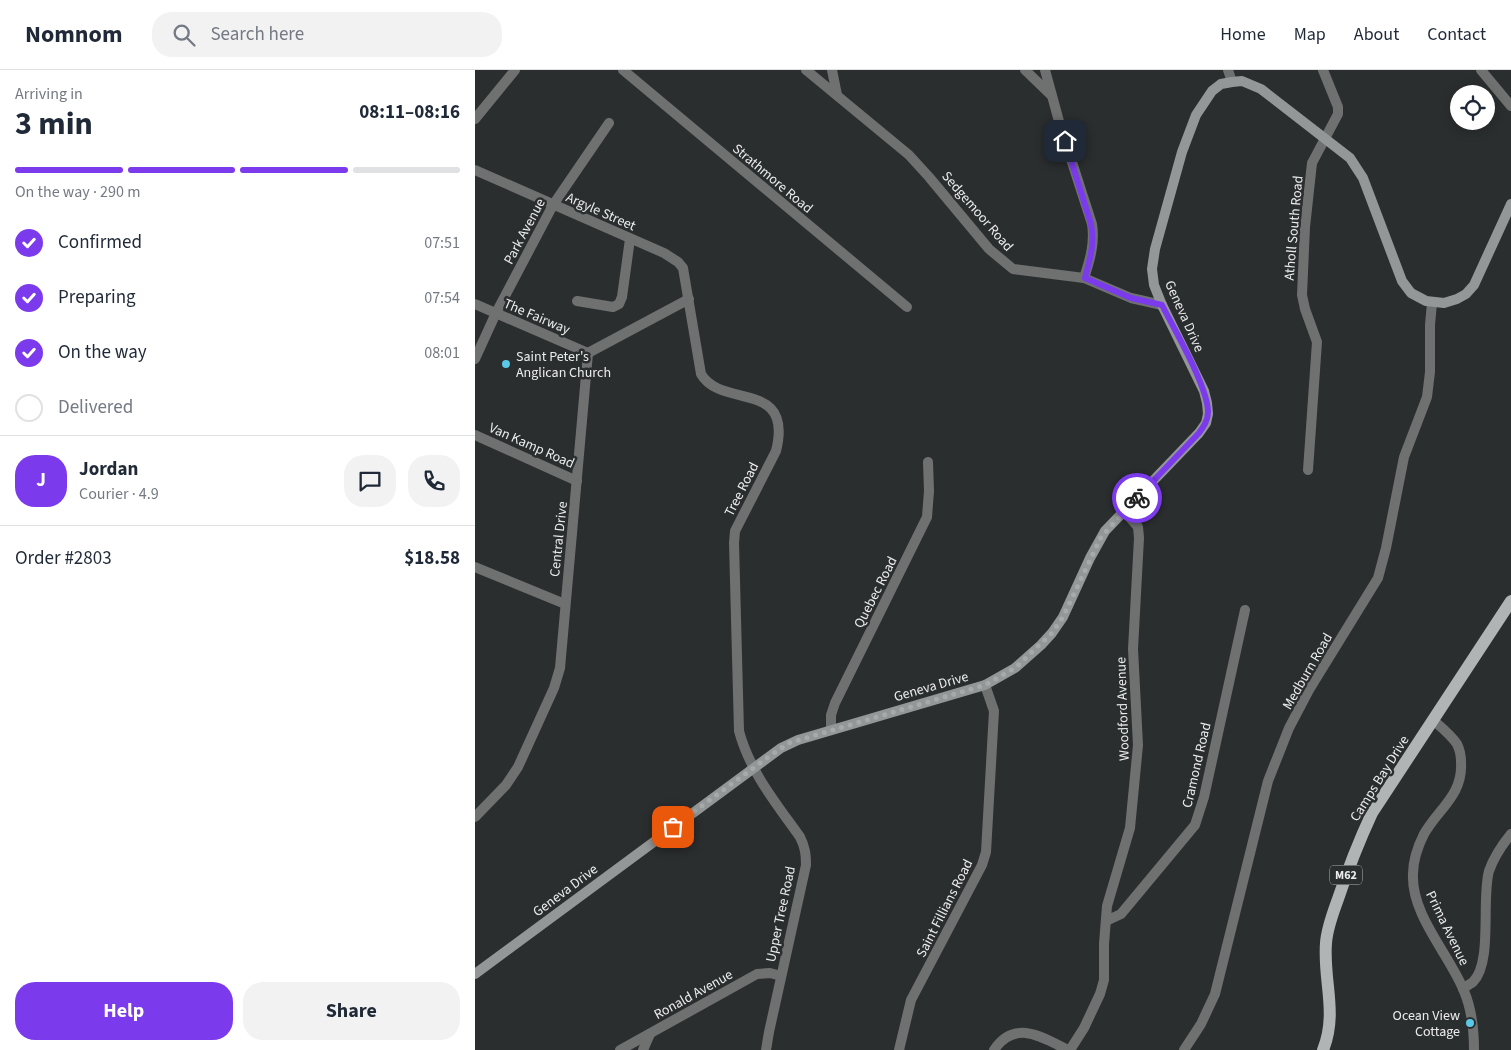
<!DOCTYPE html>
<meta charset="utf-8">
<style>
body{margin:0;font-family:"Source Sans 3",sans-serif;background:#f2f2f3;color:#1f2937;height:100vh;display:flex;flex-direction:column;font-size:19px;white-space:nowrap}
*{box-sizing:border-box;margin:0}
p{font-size:16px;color:#747a83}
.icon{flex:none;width:28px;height:28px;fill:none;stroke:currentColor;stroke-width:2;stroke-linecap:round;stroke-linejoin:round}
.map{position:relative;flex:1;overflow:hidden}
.sheet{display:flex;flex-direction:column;background:#fff;width:475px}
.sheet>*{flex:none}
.fabs{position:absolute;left:975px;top:15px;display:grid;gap:10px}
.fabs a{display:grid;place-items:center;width:45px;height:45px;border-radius:50%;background:#fff;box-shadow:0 2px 12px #0003;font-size:25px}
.pin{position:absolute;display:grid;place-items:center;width:42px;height:42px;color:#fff;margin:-21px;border-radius:10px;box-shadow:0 2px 8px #0006}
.courier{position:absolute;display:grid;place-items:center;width:50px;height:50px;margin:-25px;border:4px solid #7c3aed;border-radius:50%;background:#fff;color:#222;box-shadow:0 1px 6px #0007}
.overview em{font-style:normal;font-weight:700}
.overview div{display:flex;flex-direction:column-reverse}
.overview{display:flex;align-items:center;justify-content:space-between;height:85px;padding:0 15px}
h1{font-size:32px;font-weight:700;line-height:38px}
.bar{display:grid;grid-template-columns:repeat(4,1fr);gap:8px 5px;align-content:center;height:60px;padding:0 15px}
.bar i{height:6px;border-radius:4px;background:#e0e1e3}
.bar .active{background:#7c3aed}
.bar p{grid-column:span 4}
.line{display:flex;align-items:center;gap:12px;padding:0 15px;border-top:1px solid #e0e1e3}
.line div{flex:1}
.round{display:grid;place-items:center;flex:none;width:52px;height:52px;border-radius:20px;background:#f2f2f3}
ol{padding:0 15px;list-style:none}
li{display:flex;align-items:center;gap:15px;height:55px}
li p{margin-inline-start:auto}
li .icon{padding:5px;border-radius:50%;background:#7c3aed;color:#fff;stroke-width:4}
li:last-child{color:#747a83}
li i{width:28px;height:28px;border:2px solid #e0e1e3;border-radius:50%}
.cta{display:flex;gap:10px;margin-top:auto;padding:10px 15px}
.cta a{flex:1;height:58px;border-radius:20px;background:#7c3aed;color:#fff;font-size:20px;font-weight:700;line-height:58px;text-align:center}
.cta a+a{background:#f2f2f3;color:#1f2937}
header{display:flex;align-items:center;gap:30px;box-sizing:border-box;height:70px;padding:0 25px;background:#fff;border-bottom:1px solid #e0e1e3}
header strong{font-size:24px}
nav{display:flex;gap:28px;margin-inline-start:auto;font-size:18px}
.search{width:350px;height:45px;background:#f2f2f3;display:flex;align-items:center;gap:12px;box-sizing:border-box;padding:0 18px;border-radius:20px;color:#747a83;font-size:19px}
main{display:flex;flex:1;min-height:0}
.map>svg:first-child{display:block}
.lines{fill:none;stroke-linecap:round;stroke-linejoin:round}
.street{stroke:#6f7171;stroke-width:10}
.secondary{stroke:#949797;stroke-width:10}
.primary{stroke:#b1b4b5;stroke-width:12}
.done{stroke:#a8aaaa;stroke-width:5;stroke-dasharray:0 9}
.route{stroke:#7c3aed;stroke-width:6}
.poi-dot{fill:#5bc8e7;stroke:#2b2e2f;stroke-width:2}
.labels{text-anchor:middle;stroke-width:5;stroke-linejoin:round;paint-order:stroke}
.shield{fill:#2b2e2f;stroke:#b1b3b4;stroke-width:1}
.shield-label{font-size:12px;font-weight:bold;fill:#ebeced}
.street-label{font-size:14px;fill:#ebeced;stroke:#2b2e2f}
.poi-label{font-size:14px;fill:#ebeced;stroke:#2b2e2f;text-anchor:start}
</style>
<header>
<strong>Nomnom</strong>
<div class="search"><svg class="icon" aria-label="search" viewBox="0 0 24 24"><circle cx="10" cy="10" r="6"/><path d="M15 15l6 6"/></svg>Search here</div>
<nav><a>Home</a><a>Map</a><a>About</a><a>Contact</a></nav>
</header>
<main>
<section class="sheet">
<div class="overview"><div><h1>3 min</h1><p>Arriving in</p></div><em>08:11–08:16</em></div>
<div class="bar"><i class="active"></i><i class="active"></i><i class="active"></i><i></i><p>On the way · 290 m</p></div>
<ol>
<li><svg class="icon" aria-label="check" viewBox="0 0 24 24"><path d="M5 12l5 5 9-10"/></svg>Confirmed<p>07:51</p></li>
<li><svg class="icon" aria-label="check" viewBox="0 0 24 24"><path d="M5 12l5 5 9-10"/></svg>Preparing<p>07:54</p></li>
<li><svg class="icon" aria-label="check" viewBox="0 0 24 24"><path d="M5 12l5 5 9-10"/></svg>On the way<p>08:01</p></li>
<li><i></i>Delivered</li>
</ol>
<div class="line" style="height:90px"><b class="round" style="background:#7c3aed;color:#fff">J</b><div><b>Jordan</b><p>Courier · 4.9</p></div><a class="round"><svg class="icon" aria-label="chat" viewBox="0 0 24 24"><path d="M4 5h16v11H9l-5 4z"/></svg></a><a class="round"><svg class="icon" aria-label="phone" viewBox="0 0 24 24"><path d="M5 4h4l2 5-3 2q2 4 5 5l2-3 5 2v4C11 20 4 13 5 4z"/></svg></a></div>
<div class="line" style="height:65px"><div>Order #2803</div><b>$18.58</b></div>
<div class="cta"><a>Help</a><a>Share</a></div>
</section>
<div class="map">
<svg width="1036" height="980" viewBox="0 0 1036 980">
<rect width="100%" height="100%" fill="#2b2e2f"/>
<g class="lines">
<!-- street -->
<g class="street">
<polyline points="148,0 432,237"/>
<polyline points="331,0 434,85 454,107 514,179 538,199 609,208 656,228 687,235"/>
<polyline points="357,0 362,25"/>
<polyline points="550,0 577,26"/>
<path d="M570,0L585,55L617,154C620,173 615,190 609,208"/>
<polyline points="753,0 757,12"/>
<polyline points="1006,0 1036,36"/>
<polyline points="0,49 40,0"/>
<path d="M0,100L189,183L203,192L208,198L226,304C246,339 319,309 301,381L260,461L259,473L264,661C275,702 301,733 325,767C330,777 331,784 331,795L294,962L291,980"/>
<polyline points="102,231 138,237 144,234 147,227 155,169"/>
<polyline points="0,234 113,283"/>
<polyline points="113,283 214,229"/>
<polyline points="0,289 21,243 78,135 134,53"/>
<polyline points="0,365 102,411"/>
<polyline points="833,400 842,272 830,239 827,225 830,157 837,93 863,44 863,37 848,0"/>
<polyline points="0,497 90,534"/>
<path d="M958,650C966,657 976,665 982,674C985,680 986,686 986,692C988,725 964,738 949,764C943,776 938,791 938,804C936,845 974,884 989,921C997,940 999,960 999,980"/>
<polyline points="356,660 356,645 360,633 452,447 454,421 453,392"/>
<polyline points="0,747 31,715 43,697 79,618 85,598 113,283"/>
<polyline points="631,851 646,844 720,755 729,727 770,540"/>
<path d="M988,919C991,916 995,914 998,912C1018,892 1006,829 1014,801C1019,787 1027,775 1036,764"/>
<polyline points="145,980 282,904 295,903 306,906"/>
<polyline points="168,980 175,964"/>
<polyline points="424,980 436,930 507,795 511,782 519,641 510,615"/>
<path d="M519,980C540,949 567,967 593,980"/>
<polyline points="595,980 609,958 625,924 629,910 629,874 632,836 655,758 663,675 658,579 664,468 663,457 649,441"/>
<polyline points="709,980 726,954 740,924 793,711 814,658 834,620 903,508 911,478 929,387 952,327 955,302 955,255 957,233"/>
</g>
<!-- secondary -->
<polyline class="secondary" points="0,904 306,678 323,670 510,615 540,598 566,575 577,563 588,547 615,488 630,461 724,363 731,353 733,344 732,333 729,321 687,235 679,215 677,199 680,179 707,82 721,45 737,21 746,14 757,12 767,11 786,19 875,88 888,108 927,211 936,223 951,231 969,233 982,229 991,224 999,215 1036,134"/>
<!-- primary -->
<path class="primary" d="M848,980C863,943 848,911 851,873C852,858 858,843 863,829C873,799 884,771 897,743L1036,531"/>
</g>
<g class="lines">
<!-- done -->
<polyline class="done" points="198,757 296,685 314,673 510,615 540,598 577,563 588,547 626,467 662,428"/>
<!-- route -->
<path class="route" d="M590,71L616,154C620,173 615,189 610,208L656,228L687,235C699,259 733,317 733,342C733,350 729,356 724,363L662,428"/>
</g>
<!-- markers -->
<g class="poi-dot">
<circle cx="31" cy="294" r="5"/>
<circle cx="995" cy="953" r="5"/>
</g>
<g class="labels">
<!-- shield labels -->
<rect class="shield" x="855" y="795.5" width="32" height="19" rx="4"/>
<g class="shield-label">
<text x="871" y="809">M62</text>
</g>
<!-- street labels -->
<g class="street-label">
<text transform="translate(298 108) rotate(40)" y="5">Strathmore Road</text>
<text transform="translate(126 141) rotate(24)" y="5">Argyle Street</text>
<text transform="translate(503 141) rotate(49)" y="5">Sedgemoor Road</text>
<text transform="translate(818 158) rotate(-85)" y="5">Atholl South Road</text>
<text transform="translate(49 161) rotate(-62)" y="5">Park Avenue</text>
<text transform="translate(62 246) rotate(23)" y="5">The Fairway</text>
<text transform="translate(710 246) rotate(66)" y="5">Geneva Drive</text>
<text transform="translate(57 375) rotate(24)" y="5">Van Kamp Road</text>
<text transform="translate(266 419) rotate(-63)" y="5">Tree Road</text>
<text transform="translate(83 469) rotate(-84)" y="5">Central Drive</text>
<text transform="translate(400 522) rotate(-63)" y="5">Quebec Road</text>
<text transform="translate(832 601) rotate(-60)" y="5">Medburn Road</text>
<text transform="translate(456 616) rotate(-16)" y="5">Geneva Drive</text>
<text transform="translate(647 639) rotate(-92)" y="5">Woodford Avenue</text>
<text transform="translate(721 695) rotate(-77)" y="5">Cramond Road</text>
<text transform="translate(904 708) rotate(-58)" y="5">Camps Bay Drive</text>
<text transform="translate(90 820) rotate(-37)" y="5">Geneva Drive</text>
<text transform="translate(469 838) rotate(-63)" y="5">Saint Fillians Road</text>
<text transform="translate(305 844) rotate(-78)" y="5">Upper Tree Road</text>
<text transform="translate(973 858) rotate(64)" y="5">Prima Avenue</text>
<text transform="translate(218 924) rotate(-29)" y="5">Ronald Avenue</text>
</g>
<!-- poi labels -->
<g class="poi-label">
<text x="41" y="291">Saint Peter's<tspan x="41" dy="16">Anglican Church</tspan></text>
<text x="985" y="950" text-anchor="end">Ocean View<tspan x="985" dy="16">Cottage</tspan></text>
</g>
</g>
</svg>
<div class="fabs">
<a><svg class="icon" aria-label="locate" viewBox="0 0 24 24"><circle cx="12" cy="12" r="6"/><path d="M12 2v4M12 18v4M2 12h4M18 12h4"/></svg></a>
</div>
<div class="pin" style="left:198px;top:757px;background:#ea580c"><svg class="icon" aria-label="bag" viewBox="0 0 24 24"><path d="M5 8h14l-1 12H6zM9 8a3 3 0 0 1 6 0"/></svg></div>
<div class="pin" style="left:590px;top:71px;background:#1f2937"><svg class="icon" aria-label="home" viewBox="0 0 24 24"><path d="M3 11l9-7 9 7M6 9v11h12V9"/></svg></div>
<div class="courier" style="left:662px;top:428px"><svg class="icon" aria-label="bike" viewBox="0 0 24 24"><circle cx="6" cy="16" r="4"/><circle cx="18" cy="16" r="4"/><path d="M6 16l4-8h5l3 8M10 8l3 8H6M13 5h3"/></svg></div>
</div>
</main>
